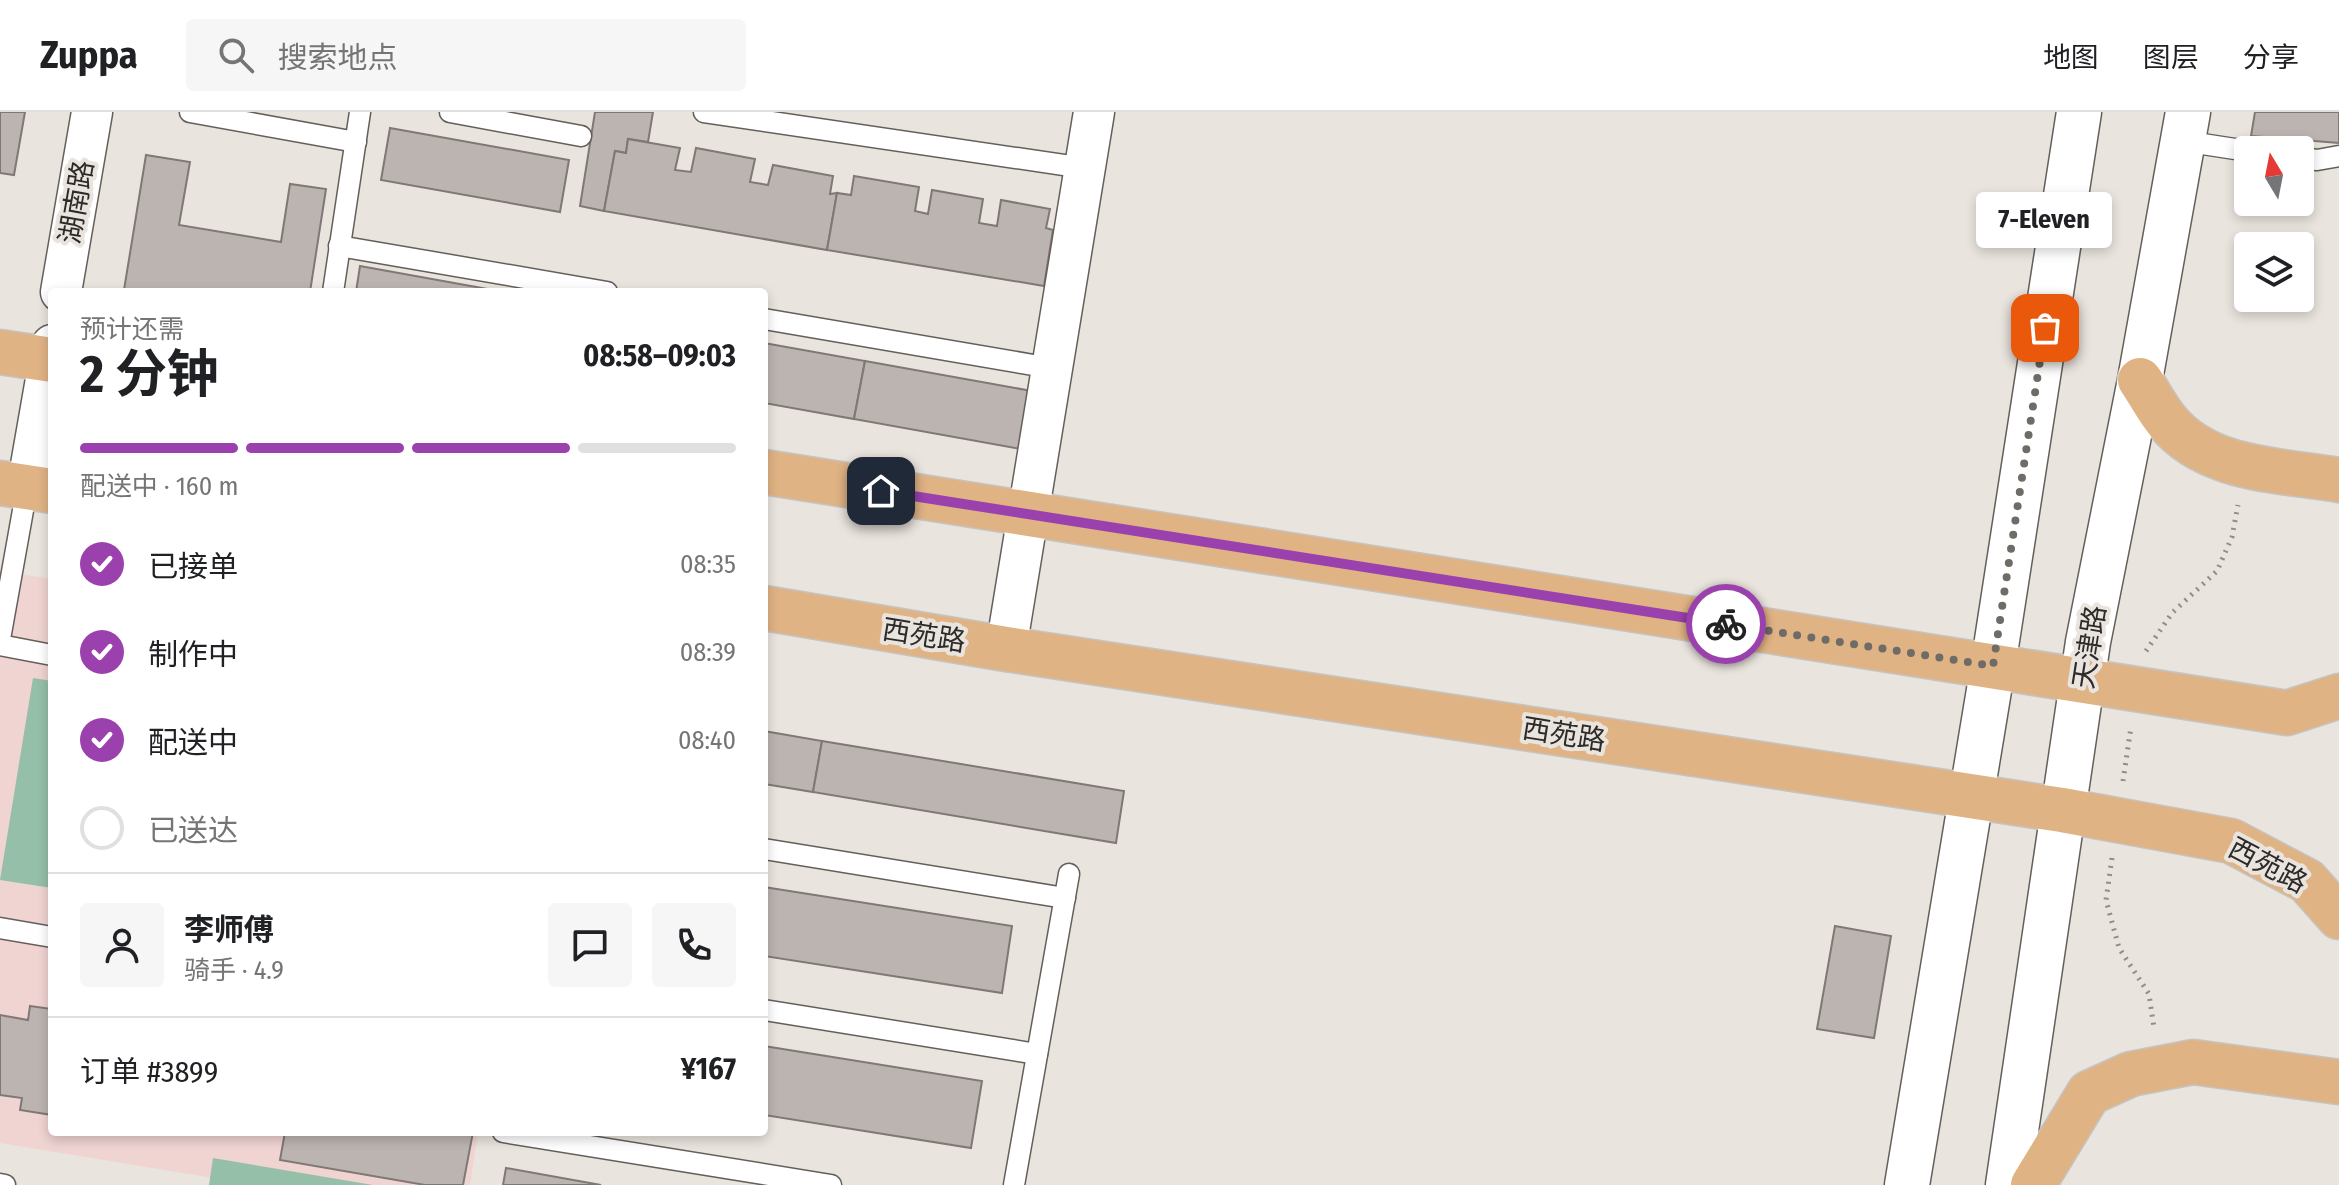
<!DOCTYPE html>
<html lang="zh">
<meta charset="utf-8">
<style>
body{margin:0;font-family:"Fira Sans Condensed","Noto Sans SC",sans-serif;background:#f6f6f6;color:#202124;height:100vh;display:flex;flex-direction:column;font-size:30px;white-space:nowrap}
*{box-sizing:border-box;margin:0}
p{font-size:26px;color:#757577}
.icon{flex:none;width:44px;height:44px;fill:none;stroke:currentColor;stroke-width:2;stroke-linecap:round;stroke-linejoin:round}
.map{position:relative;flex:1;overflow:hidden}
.side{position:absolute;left:48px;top:176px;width:720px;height:848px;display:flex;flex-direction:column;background:#fff;border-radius:8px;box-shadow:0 4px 12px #0003}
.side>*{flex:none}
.needle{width:52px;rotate:350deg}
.controls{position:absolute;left:2234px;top:24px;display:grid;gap:16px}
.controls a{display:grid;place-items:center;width:80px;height:80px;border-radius:8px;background:#fff;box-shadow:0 4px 12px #0003;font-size:40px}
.pin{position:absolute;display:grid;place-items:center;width:68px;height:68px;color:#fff;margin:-34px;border-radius:16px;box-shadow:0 4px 12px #0006}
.courier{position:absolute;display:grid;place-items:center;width:80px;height:80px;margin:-40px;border:6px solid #9b41ad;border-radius:50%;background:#fff;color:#222;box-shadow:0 2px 10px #0007}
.bubble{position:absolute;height:56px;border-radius:8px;background:#fff;box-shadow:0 4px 12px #0003;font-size:26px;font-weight:700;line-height:56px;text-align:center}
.overview em{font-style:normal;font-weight:700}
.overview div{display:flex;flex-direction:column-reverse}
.overview{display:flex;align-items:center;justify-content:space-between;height:136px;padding:0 32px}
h1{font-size:52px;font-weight:700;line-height:60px}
.bar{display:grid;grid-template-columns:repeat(4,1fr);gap:12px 8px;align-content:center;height:96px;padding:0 32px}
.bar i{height:10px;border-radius:6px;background:#e0e0e0}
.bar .on{background:#9b41ad}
.bar p{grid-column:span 4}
.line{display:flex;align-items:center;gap:20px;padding:0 32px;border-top:2px solid #e0e0e0}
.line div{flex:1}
.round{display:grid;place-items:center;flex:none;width:84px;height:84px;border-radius:8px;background:#f6f6f6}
ol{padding:0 32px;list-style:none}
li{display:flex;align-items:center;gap:24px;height:88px}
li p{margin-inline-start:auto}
li .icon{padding:8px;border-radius:50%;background:#9b41ad;color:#fff;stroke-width:4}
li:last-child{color:#757577}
li i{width:44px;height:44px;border:4px solid #e0e0e0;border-radius:50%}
header{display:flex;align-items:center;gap:48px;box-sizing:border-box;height:112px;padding:0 40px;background:#fff;border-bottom:2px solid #e0e0e0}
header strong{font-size:38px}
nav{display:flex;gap:44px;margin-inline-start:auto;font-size:28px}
.search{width:560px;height:72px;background:#f6f6f6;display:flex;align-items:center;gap:20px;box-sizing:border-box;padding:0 28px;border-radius:8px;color:#757577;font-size:30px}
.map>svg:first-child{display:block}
.commercial{fill:#efd4d2}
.green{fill:#95bfa8}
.building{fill:#bcb4b1;stroke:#807875;stroke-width:2}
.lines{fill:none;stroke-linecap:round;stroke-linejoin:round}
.service-casing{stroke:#645f5a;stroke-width:23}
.minor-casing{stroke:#645f5a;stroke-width:43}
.secondary-casing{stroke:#645f5a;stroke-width:47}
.primary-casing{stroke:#c4c4c3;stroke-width:47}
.path{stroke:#918d89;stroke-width:5;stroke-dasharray:2 6;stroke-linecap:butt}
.service{stroke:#fff;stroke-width:20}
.minor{stroke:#fff;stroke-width:40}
.secondary{stroke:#fff;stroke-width:44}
.primary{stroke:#e0b385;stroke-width:44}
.done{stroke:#6f6c68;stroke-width:8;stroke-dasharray:0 14.4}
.route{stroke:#9b41ad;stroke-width:10}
.labels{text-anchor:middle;stroke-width:8;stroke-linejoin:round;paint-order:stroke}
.street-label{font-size:28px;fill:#2d2b29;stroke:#eae4de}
</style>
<header>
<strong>Zuppa</strong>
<div class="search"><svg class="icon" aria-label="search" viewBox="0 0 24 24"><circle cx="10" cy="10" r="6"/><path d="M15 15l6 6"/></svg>搜索地点</div>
<nav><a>地图</a><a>图层</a><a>分享</a></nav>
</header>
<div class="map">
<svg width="2339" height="1073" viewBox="0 0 2339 1073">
<rect width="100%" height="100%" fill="#eae4de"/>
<!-- commercial -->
<polygon class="commercial" points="0,459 52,467 52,1020 478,1020 470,1073 256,1073 0,1031"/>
<!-- green -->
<g class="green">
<polygon points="33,566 52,569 52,776 0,768"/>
<polygon points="213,1046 373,1073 209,1073"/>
</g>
<!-- building -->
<g class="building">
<polygon points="0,0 25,0 14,63 0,61"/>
<polygon points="595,0 653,0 648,30 628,27 626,41 615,39 604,99 580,94"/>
<polygon points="2255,0 2339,0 2339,31 2251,24"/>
<polygon points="390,16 569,48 560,100 381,68"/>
<polygon points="628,27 680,36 675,58 691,60 696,36 755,47 750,70 768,73 773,53 833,64 830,82 837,81 827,138 604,99 615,39 626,41"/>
<polygon points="146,43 190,50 179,113 281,130 290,72 326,77 310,180 138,180 124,178"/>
<polygon points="854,64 919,75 915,99 928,102 932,78 983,87 979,111 997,114 1001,88 1050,97 1046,116 1053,118 1044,174 827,138 837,81 851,83"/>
<polygon points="360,154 504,180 356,180"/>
<polygon points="764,231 865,249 854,307 764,291"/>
<polygon points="865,249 1032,279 1021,337 854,307"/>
<polygon points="764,619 822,629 813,680 764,672"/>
<polygon points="822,629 1124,679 1116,731 813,680"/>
<polygon points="764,775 1012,814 1002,881 764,844"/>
<polygon points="1835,814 1891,824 1874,926 1817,917"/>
<polygon points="30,894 52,897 52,1003 20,998 22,986 0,983 0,903 28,908"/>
<polygon points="764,934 982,969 971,1036 764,1003"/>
<polygon points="285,1020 473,1020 463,1073 425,1073 280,1048"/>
<polygon points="506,1056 601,1073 503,1073"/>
</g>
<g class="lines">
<!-- service casing -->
<g class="service-casing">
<g id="service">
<polyline points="190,0 356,30"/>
<polyline points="450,0 581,24"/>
<polyline points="704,0 1084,56"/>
<polyline points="2183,29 2248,39"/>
<polyline points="2300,46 2317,48 2339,44"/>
<polyline points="339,134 607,180"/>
<polyline points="333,180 360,0"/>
<polyline points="764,207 1051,256"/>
<polyline points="0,527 27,376"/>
<polyline points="0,533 52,543"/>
<polyline points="764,737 1065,786"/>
<polyline points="0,816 52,825"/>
<polyline points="764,898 1037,942"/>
<polyline points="503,1020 831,1073"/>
<polyline points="0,1072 5,1073"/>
<polyline points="1014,1073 1069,762"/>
</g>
</g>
<!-- minor casing -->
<g class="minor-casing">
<g id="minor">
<polyline points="61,180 92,0"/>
<polyline points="27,376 52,233"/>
<polyline points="1006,537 1094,0"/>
</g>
</g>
<!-- secondary casing -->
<g class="secondary-casing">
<g id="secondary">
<polyline points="1907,1073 1993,554 2079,0"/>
<polyline points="2008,1073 2088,530 2140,268 2188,0"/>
</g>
</g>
<!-- primary casing -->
<g class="primary-casing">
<g id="primary">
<polyline points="0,240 52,248"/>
<path d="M2140,268C2149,281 2157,297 2167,309C2207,359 2281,358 2339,368"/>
<polyline points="764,360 2287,601 2339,584"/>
<polyline points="0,371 52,379"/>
<polyline points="764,496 1006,537 2062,698 2231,729 2307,769 2339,805"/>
<polyline points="2033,1073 2089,981 2131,962 2193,950 2339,970"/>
</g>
</g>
<!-- path -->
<g class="path">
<polyline points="2146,539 2172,501 2217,459 2232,425 2238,393"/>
<polyline points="2123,669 2131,615"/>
<polyline points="2112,746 2106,788 2119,836 2149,882 2154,916"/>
</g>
<!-- service -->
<use href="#service" class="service"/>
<!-- minor -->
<use href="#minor" class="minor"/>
<!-- secondary -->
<use href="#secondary" class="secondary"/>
<!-- primary -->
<use href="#primary" class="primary"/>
</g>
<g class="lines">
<!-- done -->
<polyline class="done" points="1726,512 1993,554 2045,216"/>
<!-- route -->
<polyline class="route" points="881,379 1726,512"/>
</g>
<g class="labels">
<!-- street labels -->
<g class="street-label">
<text transform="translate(76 90) rotate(-80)" y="10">湖南路</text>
<text transform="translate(924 523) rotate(9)" y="10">西苑路</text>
<text transform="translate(2089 535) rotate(-81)" y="10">天津路</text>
<text transform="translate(1564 622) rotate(9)" y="10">西苑路</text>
<text transform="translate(2268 753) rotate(28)" y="10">西苑路</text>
</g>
</g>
</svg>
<div class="controls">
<a><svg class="needle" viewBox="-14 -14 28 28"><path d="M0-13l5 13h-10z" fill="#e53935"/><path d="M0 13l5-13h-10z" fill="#757577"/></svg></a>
<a><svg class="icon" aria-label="layers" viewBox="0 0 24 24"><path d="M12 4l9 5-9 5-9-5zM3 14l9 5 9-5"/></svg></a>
</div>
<div class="pin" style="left:2045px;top:216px;background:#ea580c"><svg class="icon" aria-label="bag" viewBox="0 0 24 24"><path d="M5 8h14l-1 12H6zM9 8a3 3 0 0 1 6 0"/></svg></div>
<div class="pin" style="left:881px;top:379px;background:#1f2937"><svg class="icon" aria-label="home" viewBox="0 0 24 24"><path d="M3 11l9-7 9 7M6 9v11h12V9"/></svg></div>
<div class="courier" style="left:1726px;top:512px"><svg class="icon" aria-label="bike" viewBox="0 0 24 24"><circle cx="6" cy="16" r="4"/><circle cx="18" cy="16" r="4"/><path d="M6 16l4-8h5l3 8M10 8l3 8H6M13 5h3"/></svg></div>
<div class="bubble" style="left:1976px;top:80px;width:136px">7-Eleven</div>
<section class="side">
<div class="overview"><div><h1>2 分钟</h1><p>预计还需</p></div><em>08:58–09:03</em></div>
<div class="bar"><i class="on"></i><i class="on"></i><i class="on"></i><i></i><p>配送中 · 160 m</p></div>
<ol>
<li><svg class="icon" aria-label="check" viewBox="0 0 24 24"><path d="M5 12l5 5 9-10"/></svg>已接单<p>08:35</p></li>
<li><svg class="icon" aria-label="check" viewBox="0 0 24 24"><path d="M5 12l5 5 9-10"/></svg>制作中<p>08:39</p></li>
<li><svg class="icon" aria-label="check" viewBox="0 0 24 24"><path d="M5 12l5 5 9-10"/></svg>配送中<p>08:40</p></li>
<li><i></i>已送达</li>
</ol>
<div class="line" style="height:144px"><a class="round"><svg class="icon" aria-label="person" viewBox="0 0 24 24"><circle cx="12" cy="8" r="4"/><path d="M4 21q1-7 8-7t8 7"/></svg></a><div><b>李师傅</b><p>骑手 · 4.9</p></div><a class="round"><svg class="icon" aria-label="chat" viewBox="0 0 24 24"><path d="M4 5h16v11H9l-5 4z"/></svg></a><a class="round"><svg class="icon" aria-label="phone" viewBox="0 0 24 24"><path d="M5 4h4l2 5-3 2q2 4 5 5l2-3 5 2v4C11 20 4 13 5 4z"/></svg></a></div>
<div class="line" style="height:104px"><div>订单 #3899</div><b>¥167</b></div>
</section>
</div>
